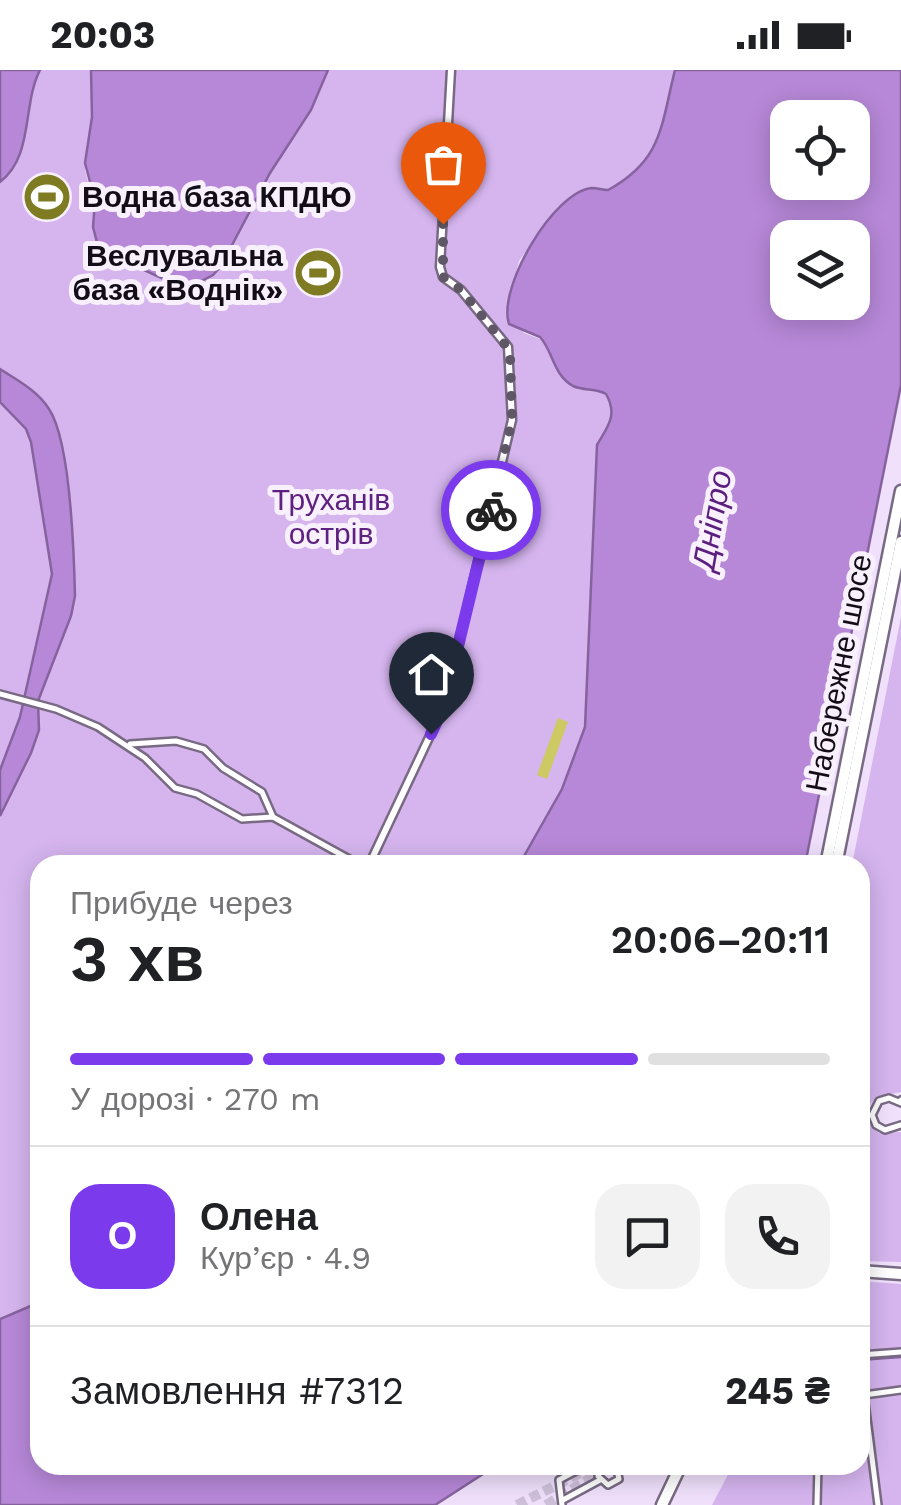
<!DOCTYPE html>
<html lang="uk">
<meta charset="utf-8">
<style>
body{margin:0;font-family:"Work Sans",sans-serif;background:#f2f2f2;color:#202124;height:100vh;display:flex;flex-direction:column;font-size:38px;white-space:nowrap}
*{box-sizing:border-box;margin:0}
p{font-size:32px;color:#757577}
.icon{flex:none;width:55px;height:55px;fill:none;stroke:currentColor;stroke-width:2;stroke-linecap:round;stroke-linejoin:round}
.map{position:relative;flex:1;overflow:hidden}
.details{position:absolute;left:30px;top:785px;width:840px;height:620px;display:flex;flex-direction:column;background:#fff;border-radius:30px;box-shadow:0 5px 25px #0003}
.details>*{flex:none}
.fabs{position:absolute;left:770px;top:30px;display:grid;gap:20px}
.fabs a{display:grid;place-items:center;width:100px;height:100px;border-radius:20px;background:#fff;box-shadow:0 5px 25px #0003;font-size:50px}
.pin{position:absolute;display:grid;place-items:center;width:85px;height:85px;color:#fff;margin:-102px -42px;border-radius:50% 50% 50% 0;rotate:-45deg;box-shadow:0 0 10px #0007}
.pin .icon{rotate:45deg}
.courier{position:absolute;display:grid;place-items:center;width:100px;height:100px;margin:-50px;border:8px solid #7c3aed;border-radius:50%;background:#fff;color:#222;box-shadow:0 2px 12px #0007}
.headline em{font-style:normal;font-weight:600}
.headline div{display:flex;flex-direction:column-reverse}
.headline{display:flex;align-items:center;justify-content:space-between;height:170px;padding:0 40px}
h1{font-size:65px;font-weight:600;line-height:75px}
.bar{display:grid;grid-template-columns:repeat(4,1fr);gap:15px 10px;align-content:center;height:120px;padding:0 40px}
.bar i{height:12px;border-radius:8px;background:#e0e0e0}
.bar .selected{background:#7c3aed}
.bar p{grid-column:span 4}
.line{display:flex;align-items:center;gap:25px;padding:0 40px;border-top:2px solid #e0e0e0}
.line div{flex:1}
.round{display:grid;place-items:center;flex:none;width:105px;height:105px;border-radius:30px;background:#f2f2f2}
.status{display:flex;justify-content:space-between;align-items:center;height:70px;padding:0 50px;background:#fff;direction:ltr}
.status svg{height:28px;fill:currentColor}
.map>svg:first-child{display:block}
.green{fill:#d6b5ef}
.water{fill:#b788d8;stroke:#86639e;stroke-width:2.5;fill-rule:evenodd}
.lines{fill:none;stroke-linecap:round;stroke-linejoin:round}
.stream{stroke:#86639e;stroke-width:2.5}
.building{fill:#cdca63}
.primary-tunnel{stroke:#cfc0da;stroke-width:10;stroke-dasharray:10 5;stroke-linecap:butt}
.pedestrian-casing{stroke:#786a83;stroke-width:10}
.minor-casing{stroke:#786a83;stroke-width:11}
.primary-casing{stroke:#786a83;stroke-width:15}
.pedestrian{stroke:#fff;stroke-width:5}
.minor{stroke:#fff;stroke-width:6}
.primary{stroke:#fff;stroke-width:10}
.done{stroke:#605766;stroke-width:10;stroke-dasharray:0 18}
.route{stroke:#7c3aed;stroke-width:12}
.labels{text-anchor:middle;stroke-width:10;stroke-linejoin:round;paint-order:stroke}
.poi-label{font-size:30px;font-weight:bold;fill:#120d16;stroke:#f8f1fd;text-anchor:start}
.park-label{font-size:30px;fill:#5e2181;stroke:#f8f1fd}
.street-label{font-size:30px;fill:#120d16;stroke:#f8f1fd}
.water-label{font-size:32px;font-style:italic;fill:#5c1e7e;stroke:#f8f1fd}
</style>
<div class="status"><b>20:03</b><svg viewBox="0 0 49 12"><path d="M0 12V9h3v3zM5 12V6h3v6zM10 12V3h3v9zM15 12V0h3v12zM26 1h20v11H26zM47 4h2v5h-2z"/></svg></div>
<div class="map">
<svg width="901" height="1435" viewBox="0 0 901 1435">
<rect width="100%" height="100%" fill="#f0e0fc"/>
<!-- green -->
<g class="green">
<path d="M40,0H91L92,48L85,100L107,187L186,219L213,205L221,196L270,103L302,56L328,0H675C662,55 661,91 608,120L590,119L580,123L541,160L519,191L507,236L524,263L545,271C562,325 569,305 607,324C618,345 608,356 597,375L585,657L562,719L519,795H40V1232L0,1249V746L31,683L39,660L38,631L71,546L75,526C74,486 71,369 49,339C37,322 17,310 0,299V112C34,86 23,35 40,0Z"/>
<polygon points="0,332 26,359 31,372 52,504 20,647 0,700"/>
<path d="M901,547V1022L876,1027C865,1039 865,1053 879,1063L901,1062V1192L860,1191V795H852Z"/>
<polygon points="860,1211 901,1214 901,1435 712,1435 733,1395 860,1395"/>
</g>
<!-- water -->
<g class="water">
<path d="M0,0H40C22,35 34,86 0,112Z"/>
<polygon points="91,0 328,0 311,40 270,103 221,196 213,205 186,219 99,180 93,157 95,131 85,93 92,47"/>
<path d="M675,0H901V315L805,795H519L562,719L585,657L597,375C608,356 618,345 606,324C596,318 584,321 573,316C553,305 553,281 540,267L509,254C497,218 554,121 592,118C597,118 603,120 608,120C663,90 661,55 675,0ZM788,48H852V112H788ZM788,168H852V232H788Z"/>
<path d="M0,299C17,310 38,321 49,339C71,372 74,484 75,526L71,546L38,631L39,660L31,683L0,746V700L20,647L52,504L31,372L26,359L0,332Z"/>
<polygon points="40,1232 40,1395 497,1395 435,1435 0,1435 0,1249"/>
</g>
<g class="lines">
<!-- stream -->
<polyline class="stream" points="860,1290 901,1287"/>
</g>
<!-- building -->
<polygon class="building" points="558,648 568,652 547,709 537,705"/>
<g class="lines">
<!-- primary-tunnel -->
<g class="primary-tunnel">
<polyline points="517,1435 596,1395"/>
<polyline points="546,1435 612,1395"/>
</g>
<!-- pedestrian casing -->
<g class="pedestrian-casing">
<g id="pedestrian">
<polyline points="0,624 56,639 98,657 145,688 175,718 197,724 242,749 273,747 360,795"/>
<polyline points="130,674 176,671 204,679 223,698 262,722 273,747"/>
<polyline points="901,1030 901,1033 889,1028 879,1031 872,1045 876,1055 885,1060 901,1055"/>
<polyline points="860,1285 901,1282"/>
<polyline points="603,1395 598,1406 608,1415 619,1409 616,1395"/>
<polyline points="563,1430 600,1410"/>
<polyline points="562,1435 559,1410 587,1395"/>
<polyline points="817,1435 818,1395"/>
<polyline points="878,1435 864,1325 901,1320"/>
</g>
</g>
<!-- minor casing -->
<g class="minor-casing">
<polyline id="minor" points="369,795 443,638 512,350 508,277 461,220 443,207 440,197 451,0"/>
</g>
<!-- primary casing -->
<g class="primary-casing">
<g id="primary">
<polyline points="826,795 901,421"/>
<polyline points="836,795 901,472"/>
<polyline points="860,1201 901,1204"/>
<polyline points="662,1435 681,1395"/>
</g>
</g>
<!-- pedestrian -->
<use href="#pedestrian" class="pedestrian"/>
<!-- minor -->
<use href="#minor" class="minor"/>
<!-- primary -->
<use href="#primary" class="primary"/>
</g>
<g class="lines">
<!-- done -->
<polyline class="done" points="443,154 443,207 461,220 508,278 510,286 512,350 491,440"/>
<!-- route -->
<polyline class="route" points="431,664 443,638 491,440"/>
</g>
<!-- icons -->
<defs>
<g id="stadium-disc" transform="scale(2.5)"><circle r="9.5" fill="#7f7b22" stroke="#f8f1fd"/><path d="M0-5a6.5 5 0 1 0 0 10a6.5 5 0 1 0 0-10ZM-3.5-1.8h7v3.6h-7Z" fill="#fff"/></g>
</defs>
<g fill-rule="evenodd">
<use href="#stadium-disc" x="47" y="127"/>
<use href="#stadium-disc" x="318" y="203"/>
</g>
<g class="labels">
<!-- poi labels -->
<g class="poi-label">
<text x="82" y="137">Водна база КПДЮ</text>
<text x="283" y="196" text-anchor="end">Веслувальна<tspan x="283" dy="34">база «Воднік»</tspan></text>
</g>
<!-- park labels -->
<g class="park-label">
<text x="331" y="440">Труханів<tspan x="331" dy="34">острів</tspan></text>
</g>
<!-- street labels -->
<g class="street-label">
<text transform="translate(839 603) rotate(-79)" y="10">Набережне шосе</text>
</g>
<!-- water labels -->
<g class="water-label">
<text transform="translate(712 450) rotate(-80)" y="11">Дніпро</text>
</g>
</g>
</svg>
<div class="fabs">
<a><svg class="icon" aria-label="locate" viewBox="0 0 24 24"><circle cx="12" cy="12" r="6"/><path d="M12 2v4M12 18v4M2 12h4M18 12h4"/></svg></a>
<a><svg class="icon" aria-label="layers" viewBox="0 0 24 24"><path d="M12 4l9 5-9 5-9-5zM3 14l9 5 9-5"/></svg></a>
</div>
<div class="pin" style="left:443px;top:154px;background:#ea580c"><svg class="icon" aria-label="bag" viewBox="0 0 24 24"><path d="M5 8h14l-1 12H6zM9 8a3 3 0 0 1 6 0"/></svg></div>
<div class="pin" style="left:431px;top:664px;background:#1f2937"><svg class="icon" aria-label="home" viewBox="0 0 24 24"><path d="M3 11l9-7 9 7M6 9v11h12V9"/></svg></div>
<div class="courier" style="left:491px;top:440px"><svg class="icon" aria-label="bike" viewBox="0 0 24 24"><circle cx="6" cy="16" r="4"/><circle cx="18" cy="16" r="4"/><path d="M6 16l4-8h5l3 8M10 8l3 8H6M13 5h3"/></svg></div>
<section class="details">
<div class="headline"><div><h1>3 хв</h1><p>Прибуде через</p></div><em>20:06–20:11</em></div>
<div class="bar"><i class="selected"></i><i class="selected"></i><i class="selected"></i><i></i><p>У дорозі · 270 m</p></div>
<div class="line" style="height:180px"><b class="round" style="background:#7c3aed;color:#fff">О</b><div><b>Олена</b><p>Кур’єр · 4.9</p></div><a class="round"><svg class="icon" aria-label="chat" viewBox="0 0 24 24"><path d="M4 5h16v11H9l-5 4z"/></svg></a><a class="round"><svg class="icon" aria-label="phone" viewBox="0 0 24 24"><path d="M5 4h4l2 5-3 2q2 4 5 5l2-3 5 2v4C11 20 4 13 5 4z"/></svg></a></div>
<div class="line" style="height:130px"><div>Замовлення #7312</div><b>245 ₴</b></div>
</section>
</div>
